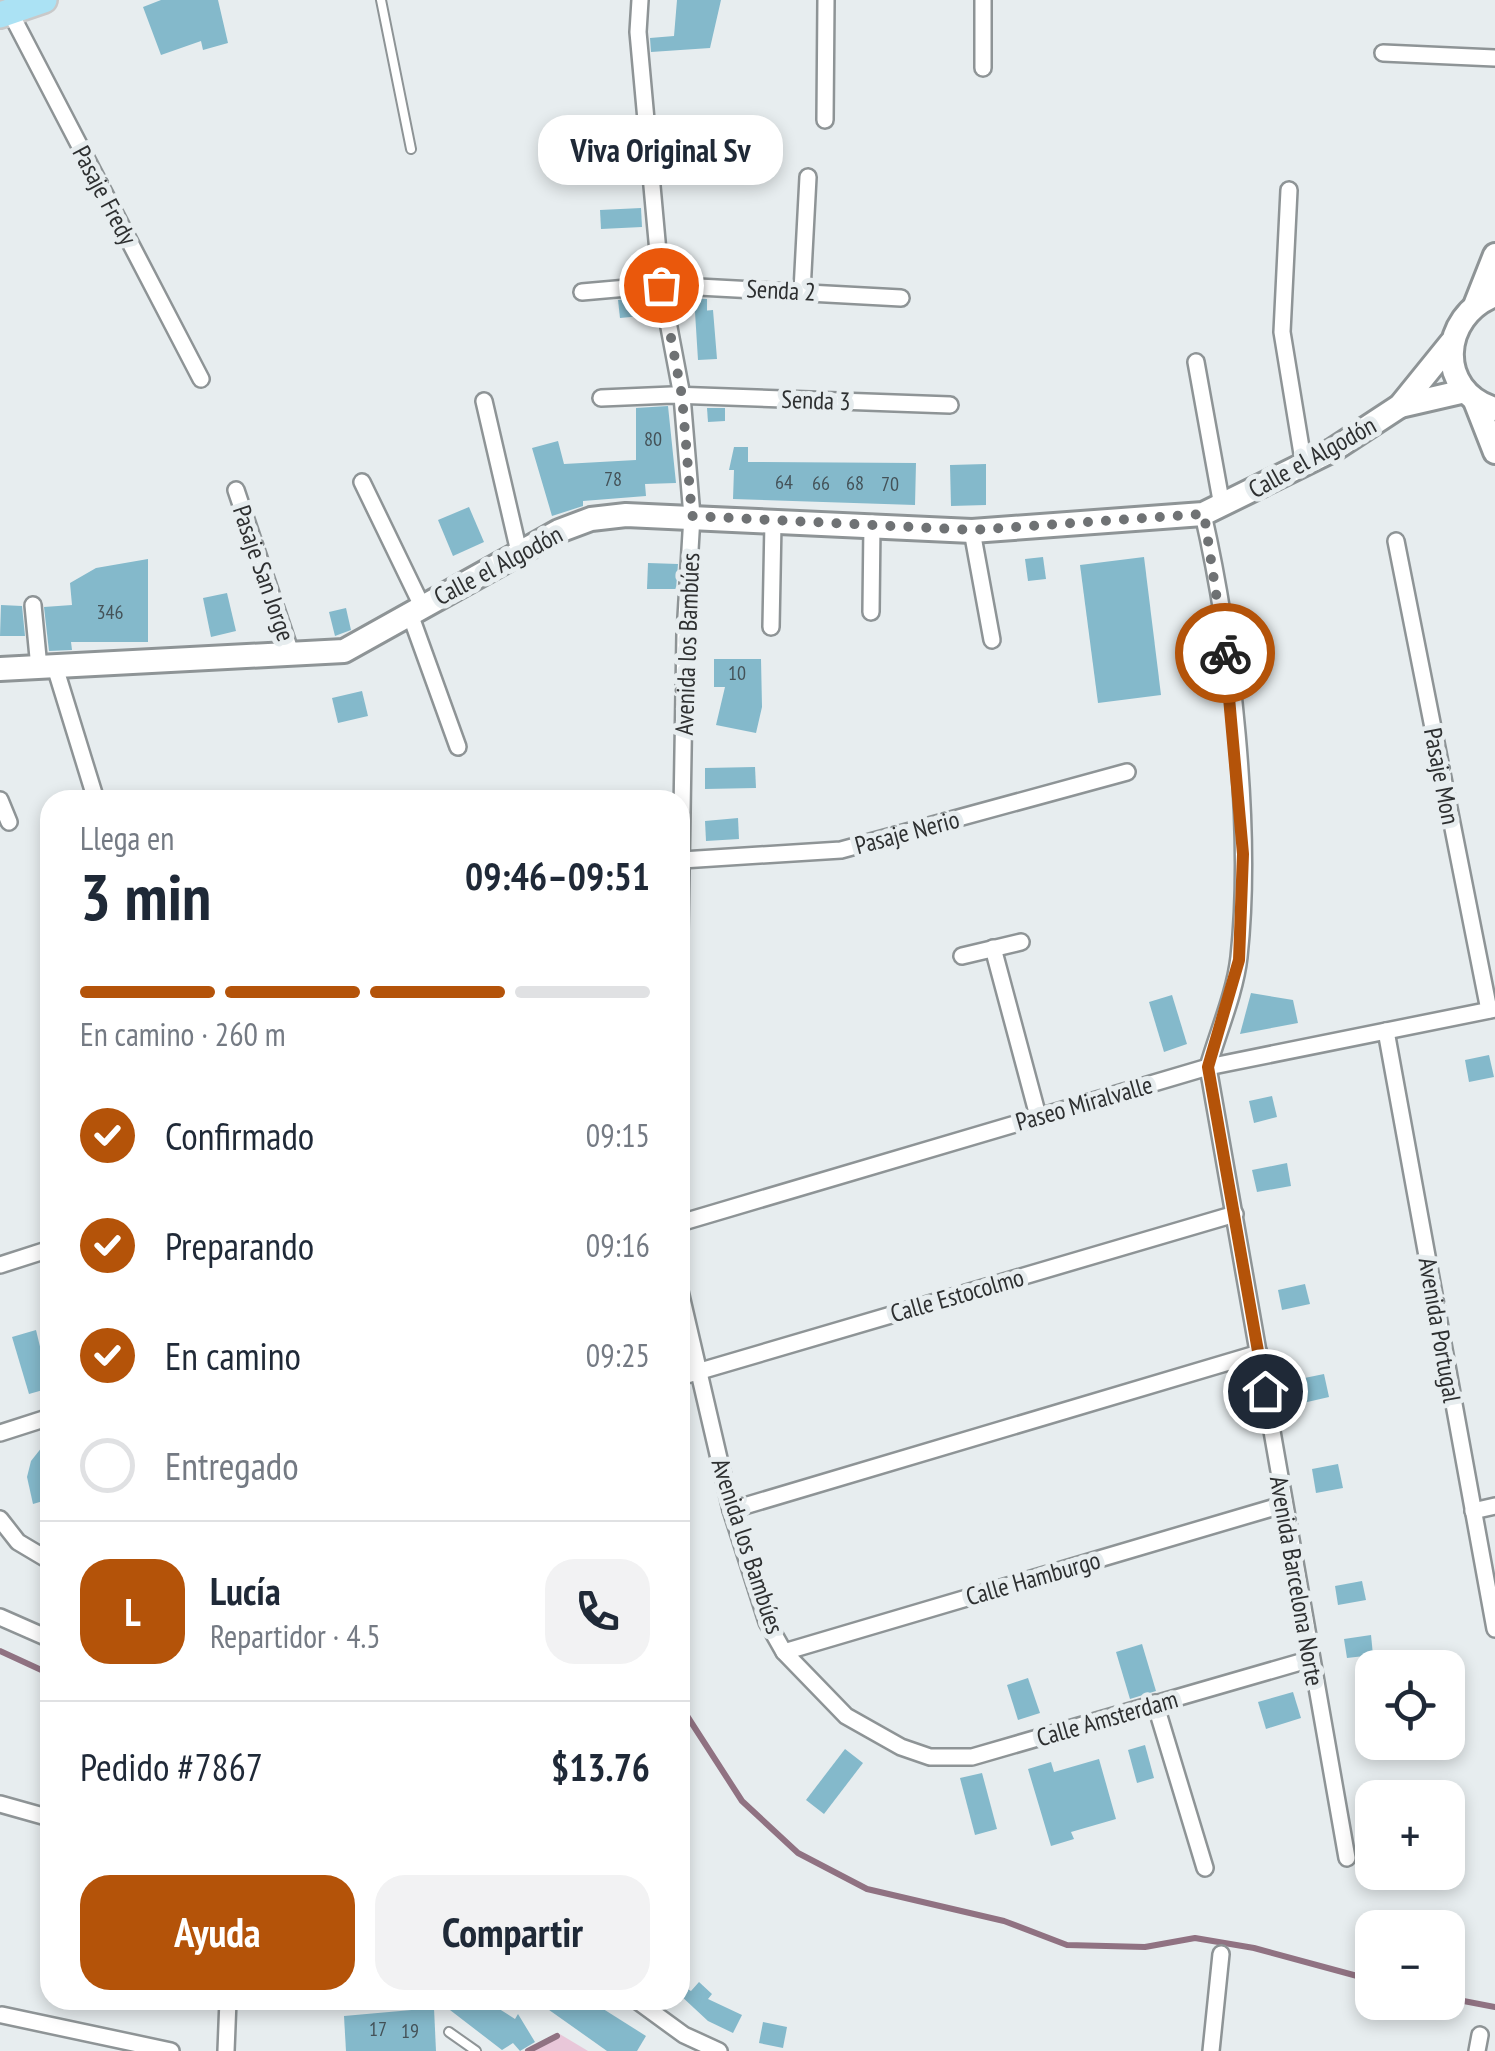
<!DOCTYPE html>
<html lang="es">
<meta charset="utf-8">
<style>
body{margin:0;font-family:"PT Sans Narrow",sans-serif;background:#f2f2f3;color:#1f2937;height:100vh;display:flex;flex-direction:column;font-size:38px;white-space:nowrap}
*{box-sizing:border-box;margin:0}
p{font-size:32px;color:#747a83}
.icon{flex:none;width:55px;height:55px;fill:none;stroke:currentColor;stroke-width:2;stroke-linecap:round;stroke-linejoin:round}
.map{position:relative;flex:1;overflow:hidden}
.side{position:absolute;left:40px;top:790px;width:650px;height:1220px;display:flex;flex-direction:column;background:#fff;border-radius:30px;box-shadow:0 5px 15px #0003}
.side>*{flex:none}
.buttons{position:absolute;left:1355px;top:1650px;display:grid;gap:20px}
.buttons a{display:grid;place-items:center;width:110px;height:110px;border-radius:20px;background:#fff;box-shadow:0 5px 15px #0003;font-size:50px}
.pin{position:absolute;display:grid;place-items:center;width:85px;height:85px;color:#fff;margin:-42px;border:5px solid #fff;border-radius:50%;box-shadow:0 2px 10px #0007}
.courier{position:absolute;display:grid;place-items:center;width:100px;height:100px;margin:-50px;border:8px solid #b45309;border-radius:50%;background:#fff;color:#222;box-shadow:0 2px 12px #0007}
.bubble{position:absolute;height:70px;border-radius:30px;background:#fff;box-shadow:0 5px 15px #0003;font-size:32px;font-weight:600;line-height:70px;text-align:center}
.head em{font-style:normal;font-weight:600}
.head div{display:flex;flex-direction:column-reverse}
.head{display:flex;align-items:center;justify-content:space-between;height:170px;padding:0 40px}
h1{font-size:65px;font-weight:600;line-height:75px}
.bar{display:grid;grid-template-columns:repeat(4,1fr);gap:15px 10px;align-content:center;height:120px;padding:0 40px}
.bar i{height:12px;border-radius:8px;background:#e0e1e3}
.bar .current{background:#b45309}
.bar p{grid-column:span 4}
.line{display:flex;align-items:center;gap:25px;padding:0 40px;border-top:2px solid #e0e1e3}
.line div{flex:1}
.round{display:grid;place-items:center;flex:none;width:105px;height:105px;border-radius:30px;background:#f2f2f3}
ol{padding:0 40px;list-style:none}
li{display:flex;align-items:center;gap:30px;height:110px}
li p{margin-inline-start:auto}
li .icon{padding:10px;border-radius:50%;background:#b45309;color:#fff;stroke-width:4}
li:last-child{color:#747a83}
li i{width:55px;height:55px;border:5px solid #e0e1e3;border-radius:50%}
.button{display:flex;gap:20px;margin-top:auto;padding:20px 40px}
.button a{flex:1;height:115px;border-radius:30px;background:#b45309;color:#fff;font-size:40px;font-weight:600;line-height:115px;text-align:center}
.button a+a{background:#f2f2f3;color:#1f2937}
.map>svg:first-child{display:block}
.green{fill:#e9c7d9}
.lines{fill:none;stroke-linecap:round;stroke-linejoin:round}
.stream{stroke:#907282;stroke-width:6}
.building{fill:#84b9cb}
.lane-casing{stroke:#8e9496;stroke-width:12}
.street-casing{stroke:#8e9496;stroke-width:20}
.secondary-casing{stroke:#8e9496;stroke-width:28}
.primary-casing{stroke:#c9c9c9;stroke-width:30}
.lane{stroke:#fff;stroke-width:8}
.street{stroke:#fff;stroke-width:15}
.secondary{stroke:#fff;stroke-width:22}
.primary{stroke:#abe2f4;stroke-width:25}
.done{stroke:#6f7274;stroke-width:10;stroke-dasharray:0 18}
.route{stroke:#b45309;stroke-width:12}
.labels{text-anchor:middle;stroke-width:10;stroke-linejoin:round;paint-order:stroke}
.number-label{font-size:20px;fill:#445258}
.street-label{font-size:25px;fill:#2e3031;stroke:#e7edef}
</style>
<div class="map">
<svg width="1495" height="2051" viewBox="0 0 1495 2051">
<rect width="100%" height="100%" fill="#e7edef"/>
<!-- green -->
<polygon class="green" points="558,2033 588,2051 526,2051"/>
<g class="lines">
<!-- stream -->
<g class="stream">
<polyline points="0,1651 50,1674"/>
<polyline points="680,1705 742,1801 798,1853 867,1889 1004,1921 1067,1945 1145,1947 1195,1938 1254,1948 1372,1980"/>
<polyline points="1448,1998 1495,2007"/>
<polyline points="528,2051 557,2036"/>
</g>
</g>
<!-- building -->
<g class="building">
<polygon points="161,0 218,0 228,43 203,50 201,41 161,55 143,7"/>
<polygon points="677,0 721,0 710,48 651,52 650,38 674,36"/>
<polygon points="634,138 635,156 593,158 592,140"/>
<polygon points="641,208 642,227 601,229 600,210"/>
<polygon points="651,297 652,315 620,318 618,300"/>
<polygon points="688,298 707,299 707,311 702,311 713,310 717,359 698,360 695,312 689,312"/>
<polygon points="668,406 676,483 645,484 646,496 583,501 583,506 552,516 532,448 558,441 564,464 636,460 636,408"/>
<polygon points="707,408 725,408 725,421 708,422"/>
<polygon points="734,447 748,447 748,462 916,463 915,505 733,499 734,470 729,470"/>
<polygon points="986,464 986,505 951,506 950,465"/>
<polygon points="469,507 484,542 453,556 438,520"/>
<polygon points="1043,557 1046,579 1028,581 1025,559"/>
<polygon points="1144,557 1161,695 1098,703 1080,565"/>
<polygon points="148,559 148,642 71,642 72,650 49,651 44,607 72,605 70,583 96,568"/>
<polygon points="648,563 678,564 676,589 647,589"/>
<polygon points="227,593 236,631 211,637 203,598"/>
<polygon points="1,605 22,606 25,636 0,636"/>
<polygon points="346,608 351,630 335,636 329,612"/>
<polygon points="714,659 761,659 762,707 756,733 716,725 725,687 714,687"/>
<polygon points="362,691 368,716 338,723 332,698"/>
<polygon points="755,767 756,788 705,789 705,768"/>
<polygon points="738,818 739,839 706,841 705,821"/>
<polygon points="1251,993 1293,1000 1298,1023 1240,1034"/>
<polygon points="1172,995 1187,1044 1164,1052 1149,1002"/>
<polygon points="1489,1055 1494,1077 1469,1082 1465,1060"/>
<polygon points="1272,1096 1277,1117 1254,1123 1249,1101"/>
<polygon points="1287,1163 1291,1186 1257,1192 1252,1170"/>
<polygon points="1305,1284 1310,1304 1282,1310 1278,1290"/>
<polygon points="36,1330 50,1388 29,1394 12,1337"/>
<polygon points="1324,1374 1329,1397 1290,1406 1285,1382"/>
<polygon points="50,1437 50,1499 33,1504 27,1477 31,1461"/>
<polygon points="1338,1464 1343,1488 1316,1493 1312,1469"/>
<polygon points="1362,1581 1366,1600 1338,1605 1335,1586"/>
<polygon points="1371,1635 1373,1655 1347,1658 1344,1639"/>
<polygon points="1142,1644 1156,1691 1130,1699 1116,1652"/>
<polygon points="1028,1678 1040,1713 1018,1720 1007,1685"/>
<polygon points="1293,1692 1301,1718 1266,1729 1258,1702"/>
<polygon points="1145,1745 1154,1778 1137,1783 1128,1750"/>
<polygon points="845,1749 863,1763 824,1814 806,1800"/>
<polygon points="1099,1759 1116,1819 1071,1832 1074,1839 1051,1846 1028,1769 1051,1762 1054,1772"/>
<polygon points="982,1773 997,1829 975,1835 960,1778"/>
<polygon points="699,1982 712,1994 708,1999 742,2015 733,2033 708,2021 680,1995 680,1985 691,1991"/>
<polygon points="437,2000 485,2000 515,2019 518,2014 535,2042 520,2051 513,2043 502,2050"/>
<polygon points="535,2000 589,2000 646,2036 637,2051 607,2051"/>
<polygon points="434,2008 436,2051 346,2051 344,2016"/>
<polygon points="763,2022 787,2027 783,2048 759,2043"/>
</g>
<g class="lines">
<!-- lane casing -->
<g class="lane-casing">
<g id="lane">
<polyline points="381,0 411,149"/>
<polyline points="449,2032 476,2051"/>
</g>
</g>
<!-- street casing -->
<g class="street-casing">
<g id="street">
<polyline points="640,0 638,32 661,285 682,396 692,516 685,634 680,931"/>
<polyline points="10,12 201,379"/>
<polyline points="1383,53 1495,58"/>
<polyline points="983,68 983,0"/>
<polyline points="825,120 826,0"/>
<polyline points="1289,190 1282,332 1304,466"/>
<polyline points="802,291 808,177"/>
<polyline points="582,292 661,285 901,298"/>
<polyline points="1196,362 1222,506"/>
<polyline points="601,398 672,395 950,405"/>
<polyline points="484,401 519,552"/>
<polyline points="362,482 422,606"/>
<polyline points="236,490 292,656"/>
<path d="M1203,514C1232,641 1253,827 1239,957C1235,993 1218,1032 1208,1067L1347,1858"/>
<polyline points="972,531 992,640"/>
<polyline points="1396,541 1489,1010"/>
<polyline points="33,605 39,668"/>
<polyline points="871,612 872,523"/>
<polyline points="410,614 458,747"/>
<polyline points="771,627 773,522"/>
<polyline points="55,667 96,800"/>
<polyline points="0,800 9,822"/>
<polyline points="682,860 841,850 1127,772"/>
<polyline points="993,948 1038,1116"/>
<polyline points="962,956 1021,942"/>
<polyline points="1386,1031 1495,1629"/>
<polyline points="680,1223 1208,1067 1495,1009"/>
<polyline points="0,1265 50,1249"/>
<polyline points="680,1291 731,1510 767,1622 784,1652 846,1716 901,1747 930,1757 972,1757 1311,1659"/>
<polyline points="680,1377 1235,1214"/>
<polyline points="0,1433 50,1417"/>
<polyline points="731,1510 1259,1353"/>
<polyline points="1473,1511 1495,1506"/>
<polyline points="0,1519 18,1542 50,1561"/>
<polyline points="0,1617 50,1639"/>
<polyline points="784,1652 1282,1505"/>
<polyline points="1155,1703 1205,1868"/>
<polyline points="0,1804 50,1818"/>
<polyline points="636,2000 684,2035 719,2051"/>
<polyline points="2,2015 171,2051"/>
<polyline points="226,2051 228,2000"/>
<polyline points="1211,2051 1221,1954"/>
<polyline points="1477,2051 1480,2035"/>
</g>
</g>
<!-- secondary casing -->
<g class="secondary-casing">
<g id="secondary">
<path d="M1495,295C1440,316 1435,391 1495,409"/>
<polyline points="1476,303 1495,255"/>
<polyline points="1475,401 1495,452"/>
<polyline points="1400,406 1465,391"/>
<polyline points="0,669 344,651 559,531 591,519 626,515 972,531 1203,514 1333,450 1400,406 1451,343"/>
</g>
</g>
<!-- primary casing -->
<g class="primary-casing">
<polyline id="primary" points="0,15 44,0"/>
</g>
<!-- lane -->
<use href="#lane" class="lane"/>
<!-- street -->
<use href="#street" class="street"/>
<!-- secondary -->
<use href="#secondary" class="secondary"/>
<!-- primary -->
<use href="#primary" class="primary"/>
</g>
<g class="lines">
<!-- done -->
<polyline class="done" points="661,285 682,396 692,516 972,530 1204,514 1225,653"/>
<!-- route -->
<polyline class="route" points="1225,653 1243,854 1239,960 1208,1067 1265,1391"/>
</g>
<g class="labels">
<!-- number labels -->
<g class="number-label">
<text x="653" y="446">80</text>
<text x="613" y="486">78</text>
<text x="784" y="489">64</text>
<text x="821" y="490">66</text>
<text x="855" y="490">68</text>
<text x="890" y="491">70</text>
<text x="110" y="619">346</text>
<text x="737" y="680">10</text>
<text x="378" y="2036">17</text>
<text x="410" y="2038">19</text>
</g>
<!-- street labels -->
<g class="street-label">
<text transform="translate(105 195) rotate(62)" y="9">Pasaje Fredy</text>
<text transform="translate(781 290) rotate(3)" y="9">Senda 2</text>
<text transform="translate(816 400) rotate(2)" y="9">Senda 3</text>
<text transform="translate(1312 457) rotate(-29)" y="9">Calle el Algodón</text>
<text transform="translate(498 565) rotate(-28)" y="9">Calle el Algodón</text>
<text transform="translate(264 573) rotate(71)" y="9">Pasaje San Jorge</text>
<text transform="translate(687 644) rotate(-88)" y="9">Avenida los Bambúes</text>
<text transform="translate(1442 776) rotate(79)" y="9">Pasaje Mon</text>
<text transform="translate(907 832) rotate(-15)" y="9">Pasaje Nerio</text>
<text transform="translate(1084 1103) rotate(-16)" y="9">Paseo Miralvalle</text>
<text transform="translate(957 1295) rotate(-16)" y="9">Calle Estocolmo</text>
<text transform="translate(1440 1330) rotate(80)" y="9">Avenida Portugal</text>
<text transform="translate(748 1546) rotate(72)" y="9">Avenida los Bambúes</text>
<text transform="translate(1033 1578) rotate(-16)" y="9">Calle Hamburgo</text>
<text transform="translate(1297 1581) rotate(80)" y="9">Avenida Barcelona Norte</text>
<text transform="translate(1107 1718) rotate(-16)" y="9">Calle Amsterdam</text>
</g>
</g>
</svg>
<div class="buttons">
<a><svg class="icon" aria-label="locate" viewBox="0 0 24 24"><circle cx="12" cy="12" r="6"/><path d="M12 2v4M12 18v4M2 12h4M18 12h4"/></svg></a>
<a>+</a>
<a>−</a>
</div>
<div class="pin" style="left:661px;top:285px;background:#ea580c"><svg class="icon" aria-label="bag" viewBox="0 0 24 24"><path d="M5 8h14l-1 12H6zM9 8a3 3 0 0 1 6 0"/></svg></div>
<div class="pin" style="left:1265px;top:1391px;background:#1f2937"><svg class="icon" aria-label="home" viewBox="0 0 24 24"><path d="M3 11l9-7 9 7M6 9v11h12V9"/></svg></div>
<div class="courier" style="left:1225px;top:653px"><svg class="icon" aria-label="bike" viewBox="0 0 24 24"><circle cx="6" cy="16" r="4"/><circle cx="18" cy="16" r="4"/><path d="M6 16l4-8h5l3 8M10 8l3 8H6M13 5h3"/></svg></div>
<div class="bubble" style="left:538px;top:115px;width:245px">Viva Original Sv</div>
<section class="side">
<div class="head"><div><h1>3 min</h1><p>Llega en</p></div><em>09:46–09:51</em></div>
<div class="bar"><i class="current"></i><i class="current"></i><i class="current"></i><i></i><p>En camino · 260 m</p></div>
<ol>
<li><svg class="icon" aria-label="check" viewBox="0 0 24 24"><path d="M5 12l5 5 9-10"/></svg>Confirmado<p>09:15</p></li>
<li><svg class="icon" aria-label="check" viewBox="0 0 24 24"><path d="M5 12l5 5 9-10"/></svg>Preparando<p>09:16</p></li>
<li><svg class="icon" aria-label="check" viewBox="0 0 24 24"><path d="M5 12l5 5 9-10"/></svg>En camino<p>09:25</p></li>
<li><i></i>Entregado</li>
</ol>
<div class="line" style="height:180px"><b class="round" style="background:#b45309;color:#fff">L</b><div><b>Lucía</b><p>Repartidor · 4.5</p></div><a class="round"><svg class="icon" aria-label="phone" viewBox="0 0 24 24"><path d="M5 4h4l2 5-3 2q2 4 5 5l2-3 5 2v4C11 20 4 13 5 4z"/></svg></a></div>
<div class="line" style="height:130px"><div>Pedido #7867</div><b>$13.76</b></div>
<div class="button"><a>Ayuda</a><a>Compartir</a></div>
</section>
</div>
